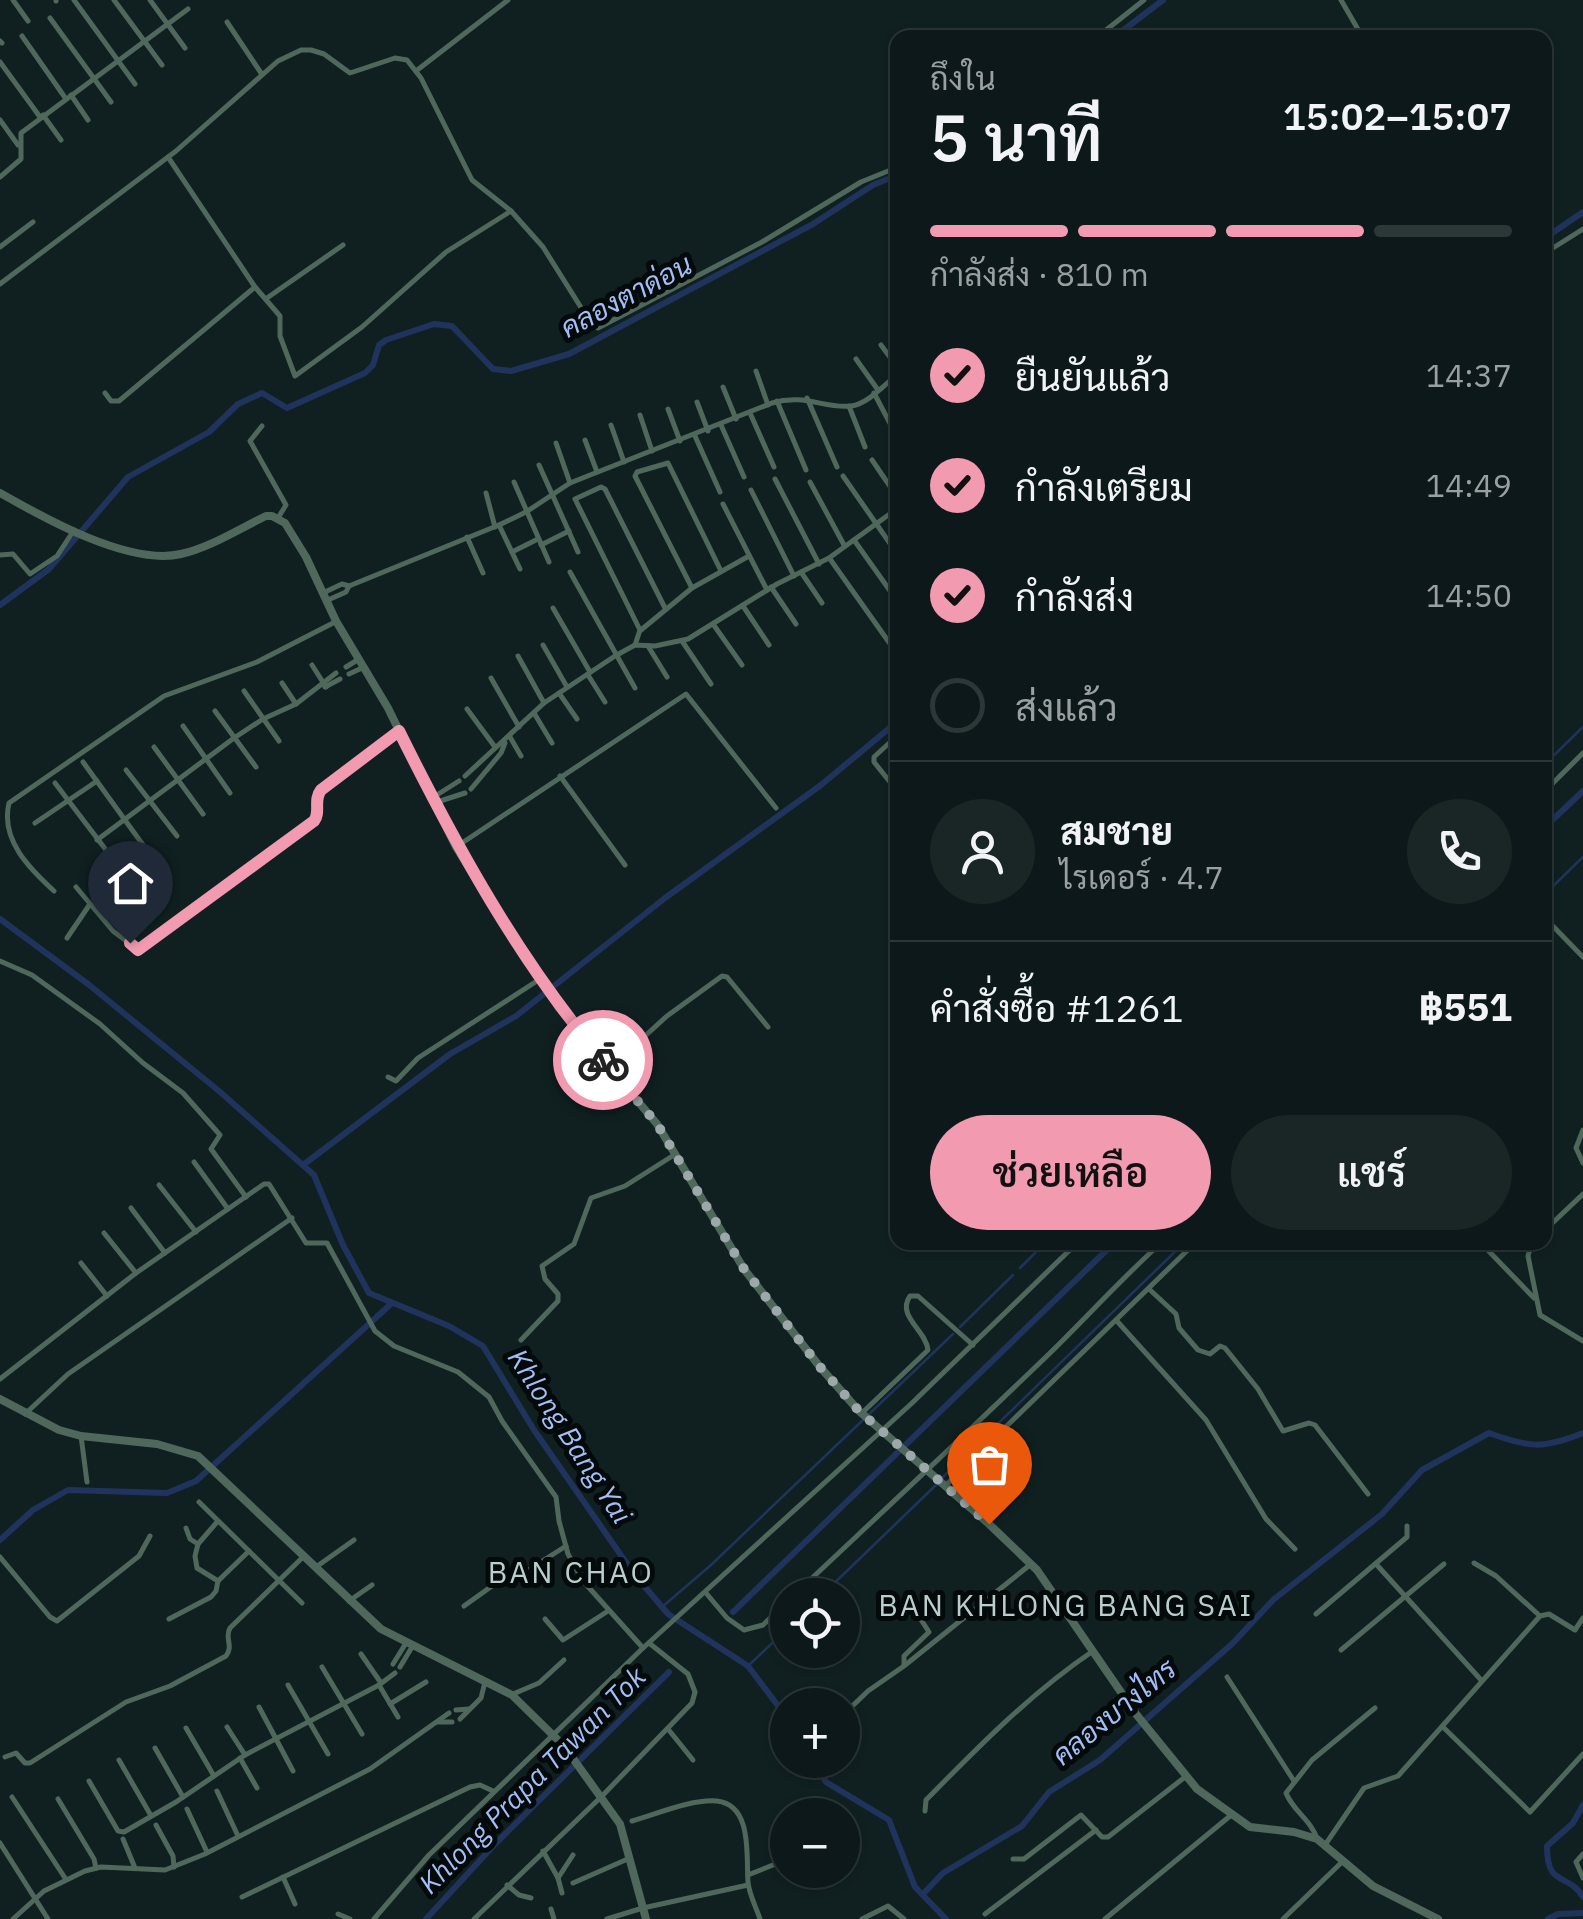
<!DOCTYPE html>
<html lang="th">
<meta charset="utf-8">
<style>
body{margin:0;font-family:"IBM Plex Sans",Sarabun,sans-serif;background:#1a2526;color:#f1f3f6;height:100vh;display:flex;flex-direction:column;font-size:38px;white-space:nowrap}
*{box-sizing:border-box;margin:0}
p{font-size:32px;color:#9aa0a2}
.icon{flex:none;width:55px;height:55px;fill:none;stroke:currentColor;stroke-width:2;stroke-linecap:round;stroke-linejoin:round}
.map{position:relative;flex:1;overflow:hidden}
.details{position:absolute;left:890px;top:30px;width:662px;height:1220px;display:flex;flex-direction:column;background:#0c1819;border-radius:20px;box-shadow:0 2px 8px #0004,0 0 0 2px #2c3738}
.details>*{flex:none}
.fabs{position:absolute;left:770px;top:1578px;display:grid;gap:20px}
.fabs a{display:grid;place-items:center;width:90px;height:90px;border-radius:50%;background:#0c1819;box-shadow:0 2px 8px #0004,0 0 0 2px #2c3738;font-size:50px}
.pin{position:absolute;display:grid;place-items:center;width:85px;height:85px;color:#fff;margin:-102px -42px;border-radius:50% 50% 50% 0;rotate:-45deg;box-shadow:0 0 10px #0007}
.pin .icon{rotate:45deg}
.courier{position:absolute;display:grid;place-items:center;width:100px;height:100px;margin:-50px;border:8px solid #f29aaf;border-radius:50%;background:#fff;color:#222;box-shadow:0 2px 12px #0007}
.summary em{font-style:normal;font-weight:600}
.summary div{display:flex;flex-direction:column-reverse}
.summary{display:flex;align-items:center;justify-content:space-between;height:170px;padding:0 40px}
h1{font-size:65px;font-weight:600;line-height:75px}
.bar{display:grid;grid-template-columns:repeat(4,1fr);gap:15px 10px;align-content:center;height:120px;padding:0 40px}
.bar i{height:12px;border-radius:8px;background:#2c3738}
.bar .on{background:#f29aaf}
.bar p{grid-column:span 4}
.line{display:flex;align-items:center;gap:25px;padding:0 40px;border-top:2px solid #2c3738}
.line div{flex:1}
.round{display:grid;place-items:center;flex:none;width:105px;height:105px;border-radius:52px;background:#1a2526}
ol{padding:0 40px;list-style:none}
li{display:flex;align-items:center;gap:30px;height:110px}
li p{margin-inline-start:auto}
li .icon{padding:10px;border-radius:50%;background:#f29aaf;color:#111;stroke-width:4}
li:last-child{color:#9aa0a2}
li i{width:55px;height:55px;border:5px solid #2c3738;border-radius:50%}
.button{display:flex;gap:20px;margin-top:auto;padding:20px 40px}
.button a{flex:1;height:115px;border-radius:60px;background:#f29aaf;color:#111;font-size:40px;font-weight:600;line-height:115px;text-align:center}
.button a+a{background:#1a2526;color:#f1f3f6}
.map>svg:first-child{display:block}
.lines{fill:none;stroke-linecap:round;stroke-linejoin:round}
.stream{stroke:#20335d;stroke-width:2.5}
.canal{stroke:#20335d;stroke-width:6}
.minor{stroke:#50685c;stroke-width:5}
.tertiary{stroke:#50685c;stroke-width:8}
.done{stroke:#9ca8a9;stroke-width:10;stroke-dasharray:0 18}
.route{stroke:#f29aaf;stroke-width:12}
.labels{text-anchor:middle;stroke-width:10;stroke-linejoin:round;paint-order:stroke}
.water-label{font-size:28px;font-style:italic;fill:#a2bef6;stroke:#040909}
.quarter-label{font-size:30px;letter-spacing:2.5px;fill:#bacece;stroke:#040909}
</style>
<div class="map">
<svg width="1583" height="1919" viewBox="0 0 1583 1919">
<rect width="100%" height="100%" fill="#102021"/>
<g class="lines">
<!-- stream -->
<g class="stream">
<polyline points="1545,764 1583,727"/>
<polyline points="1545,894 1583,857"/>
<polyline points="1020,1268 1046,1242"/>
<polyline points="960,1327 1013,1275"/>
<polyline points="942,1478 1185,1242"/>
<polyline points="822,1595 937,1484"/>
<polyline points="662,1607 711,1565 953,1334"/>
<polyline points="748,1666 788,1628"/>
</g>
<!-- canal -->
<g class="canal">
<polyline points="1113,38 1163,0"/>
<polyline points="1545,238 1583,212"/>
<polyline points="0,605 49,569 128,477 209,432 238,404 262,393 287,408 365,373 373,365 379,345 386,340 434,324 452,326 493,369 511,371 569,354 813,224 873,185 898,175"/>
<polyline points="1545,827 1583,791"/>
<polyline points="0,919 88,984 219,1091 314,1175 343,1245 369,1293 449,1326 483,1346 534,1430 634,1574 668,1614 748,1666 788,1719"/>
<polyline points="303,1165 450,1054 516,1016 665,898 821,785 898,721"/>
<polyline points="0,1540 33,1510 68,1490 167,1493 196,1481 392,1303"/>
<polyline points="733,1612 1115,1242"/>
<polyline points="813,1760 826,1782 889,1820 915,1887 946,1919"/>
<path d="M1583,1805L1573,1823L1547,1846C1547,1889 1567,1871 1583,1897"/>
<path d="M923,1894L943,1873L1022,1826L1049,1792L1100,1760L1233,1643L1273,1600L1382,1514L1422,1470L1489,1433C1530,1448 1543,1449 1583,1433"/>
<polyline points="426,1919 495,1844 669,1672"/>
<polyline points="1548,1919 1558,1914 1583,1913"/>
</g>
<!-- minor -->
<g class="minor">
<polyline points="13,0 28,21"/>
<polyline points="56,0 56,1"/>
<polyline points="74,0 135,84"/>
<polyline points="114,0 162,65"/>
<polyline points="150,0 185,48"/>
<polyline points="1341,0 1363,38"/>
<polyline points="50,18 111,102"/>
<polyline points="227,22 261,73"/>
<polyline points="22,36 66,99"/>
<polyline points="1096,38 1144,0"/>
<polyline points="0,41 2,43"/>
<polyline points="0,62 40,117"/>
<polyline points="416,71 508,0"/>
<polyline points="71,95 88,120"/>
<polyline points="43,115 61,140"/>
<polyline points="0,120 18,145"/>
<polyline points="168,157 255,287 280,316 280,336 295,376 362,327 446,252 511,211"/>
<polyline points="0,177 21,159 21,133 188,9"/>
<polyline points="0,247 33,222"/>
<polyline points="1545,253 1583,229"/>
<polyline points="0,284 176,151 278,61 301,50 311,50 324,54 350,73 395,58 407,60 421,78 472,180 511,211 543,247 592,325 598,328 762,242 861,182 898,167"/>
<polyline points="267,298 343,245"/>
<polyline points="897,311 898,312"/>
<polyline points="881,345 898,368"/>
<polyline points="856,359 878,390"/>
<polyline points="756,371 768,405"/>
<polyline points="723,387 736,419"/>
<polyline points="105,393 111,401 119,401 255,287"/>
<polyline points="874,393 893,429"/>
<polyline points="807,398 837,467"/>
<polyline points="777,401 806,470"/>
<polyline points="697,402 708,431"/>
<polyline points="849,406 865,447"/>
<polyline points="668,409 680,441"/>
<polyline points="750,413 774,467"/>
<polyline points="640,415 652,451"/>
<polyline points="611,425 624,462"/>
<polyline points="721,425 744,477"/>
<polyline points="262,426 250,441 286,505 278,518"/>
<polyline points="695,436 720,492"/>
<polyline points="585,440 597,472"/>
<polyline points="556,443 570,483"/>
<polyline points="872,460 898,498"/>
<polyline points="539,465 578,552"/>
<polyline points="843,476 898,555"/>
<polyline points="775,479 819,564"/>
<polyline points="514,482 549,562"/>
<polyline points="810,482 844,545"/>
<polyline points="751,490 794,576"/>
<polyline points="486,493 495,527"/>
<polyline points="723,504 767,590"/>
<polyline points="499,525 520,569"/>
<polyline points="467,537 483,573"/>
<polyline points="854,540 898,602"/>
<polyline points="541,545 569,531"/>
<polyline points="512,552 538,539"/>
<polyline points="0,555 13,554 30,574 57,556 74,530"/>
<polyline points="830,559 898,655"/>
<polyline points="570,572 635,688"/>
<polyline points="801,572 822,603"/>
<polyline points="771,587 796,624"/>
<polyline points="692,588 635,476 637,472 668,463 721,571"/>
<polyline points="325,592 342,584 349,586"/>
<path d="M328,600L346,592L349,586L499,525L526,512L570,483L772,403C805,393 824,409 851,406C868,404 885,384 898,374"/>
<polyline points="743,606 769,645"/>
<polyline points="553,608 590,672"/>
<polyline points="713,624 742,665"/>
<polyline points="641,630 692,588 749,556"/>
<polyline points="682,641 711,684"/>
<polyline points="543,645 567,687"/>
<polyline points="635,645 640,630 575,499 601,487 605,489 665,608"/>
<polyline points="648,646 667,677"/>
<polyline points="518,656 544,703"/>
<polyline points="312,665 326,687"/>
<polyline points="346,667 359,659"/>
<polyline points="349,674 364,667"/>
<polyline points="588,675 605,702"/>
<polyline points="491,678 519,727"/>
<polyline points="282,683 296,704"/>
<polyline points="325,687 340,679"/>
<polyline points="244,691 279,741"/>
<polyline points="559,693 577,719"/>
<polyline points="467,709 495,747"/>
<polyline points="215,711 256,767"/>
<polyline points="534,713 552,743"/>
<polyline points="183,726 230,793"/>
<polyline points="898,735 874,757 874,762 898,792"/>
<polyline points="510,737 521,756"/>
<polyline points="154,747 203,814"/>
<polyline points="83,762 151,856"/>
<polyline points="126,770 177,836"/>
<polyline points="465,776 544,703 615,656 635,645 655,646 688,639 777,584 829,558 898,508"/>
<polyline points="560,776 625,865"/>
<polyline points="55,783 119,867"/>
<polyline points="471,789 501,753 505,743"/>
<polyline points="1545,791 1583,753"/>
<polyline points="432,798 459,781"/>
<polyline points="434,803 465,793"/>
<polyline points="35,823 97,781"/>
<polyline points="97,840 234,738 263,719 296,704 336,673"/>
<polyline points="456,847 686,694 776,808"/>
<path d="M76,887L113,931L137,949L314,821C321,812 313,800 321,790L399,731"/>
<path d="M54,891C30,869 0,840 9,803L164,696L257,662L335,622"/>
<polyline points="1545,918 1583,957"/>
<polyline points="67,938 90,904"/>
<polyline points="0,961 32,975 100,1024 143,1063 183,1093 220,1135 211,1149 246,1197"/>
<polyline points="610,1068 667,1016 722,976 727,977 768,1027"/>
<polyline points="388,1077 396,1081 418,1058 540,979"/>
<polyline points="1583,1130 1576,1148 1583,1163"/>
<polyline points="194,1162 228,1209"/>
<polyline points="159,1185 196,1232"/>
<polyline points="131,1208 165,1253"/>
<polyline points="1545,1230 1583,1194"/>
<polyline points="104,1233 136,1273"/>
<polyline points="1480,1242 1534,1298"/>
<polyline points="1532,1242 1528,1256 1540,1315 1583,1341"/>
<polyline points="81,1263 107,1296"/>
<polyline points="1149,1289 1176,1314 1179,1328 1198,1350 1210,1354 1220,1346 1225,1348 1258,1389 1283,1431 1309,1423 1315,1425 1368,1494"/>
<polyline points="1116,1320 1206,1420 1266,1519 1295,1549"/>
<polyline points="521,1340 558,1301 558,1294 545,1279 542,1266 574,1244 591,1198 625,1186 674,1155"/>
<polyline points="0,1379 136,1273 264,1184 269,1184 306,1243 327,1243 375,1331 394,1346 458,1372 489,1397 502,1421 556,1497 559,1521 568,1554 583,1581 643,1648"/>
<path d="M862,1413L928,1350C926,1330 896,1316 910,1296H918L973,1345"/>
<polyline points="25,1414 68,1374 292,1218"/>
<polyline points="81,1436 87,1482"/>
<polyline points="945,1486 1196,1242"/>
<polyline points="199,1502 302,1603"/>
<polyline points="186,1528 190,1539 198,1544 218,1521"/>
<polyline points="198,1544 195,1556 197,1568 218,1581"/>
<polyline points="0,1557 50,1617 57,1621 139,1556 150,1536"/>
<polyline points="1474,1563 1496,1576 1540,1616"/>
<polyline points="1376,1564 1482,1681"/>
<polyline points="316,1567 354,1540"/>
<polyline points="706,1593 727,1618 744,1630 763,1625 788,1601"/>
<path d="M794,1595C879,1515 965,1435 1049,1354C1087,1317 1122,1278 1162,1242"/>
<polyline points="349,1601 372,1585"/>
<polyline points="464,1606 499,1581 511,1581 566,1546"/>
<polyline points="899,1609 918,1615 929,1632 904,1656 904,1665"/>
<polyline points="1316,1614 1407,1537 1407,1526"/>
<polyline points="169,1619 211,1597 216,1591 218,1581 249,1551"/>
<polyline points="545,1619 563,1640 608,1611"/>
<polyline points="1341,1650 1444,1564"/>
<polyline points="361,1654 381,1683"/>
<polyline points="393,1664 406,1643"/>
<polyline points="322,1667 362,1734"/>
<polyline points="400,1667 412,1647"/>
<polyline points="1227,1677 1294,1781"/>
<polyline points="288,1685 328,1754"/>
<polyline points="379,1685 398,1717"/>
<polyline points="513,1694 539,1683 564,1660"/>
<polyline points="390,1704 426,1682"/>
<polyline points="259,1707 293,1771"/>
<polyline points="456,1710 469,1709"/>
<polyline points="842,1716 868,1691 904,1666 1031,1564"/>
<polyline points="460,1719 481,1698 485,1682"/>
<polyline points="438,1722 452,1722"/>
<polyline points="227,1727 245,1755"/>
<polyline points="1443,1727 1530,1812 1583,1754"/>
<polyline points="186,1728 214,1776"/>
<polyline points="668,1729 693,1760"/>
<polyline points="842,1735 853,1743"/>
<polyline points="155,1748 183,1797"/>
<path d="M5,1757L16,1753L25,1763H30L126,1702L170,1686L226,1656C234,1646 224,1637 230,1628L303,1557"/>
<polyline points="240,1758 257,1788"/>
<polyline points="119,1760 150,1814"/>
<polyline points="89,1781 118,1831 124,1832 176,1802 245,1755 379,1685 395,1673"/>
<polyline points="217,1791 238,1836"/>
<polyline points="12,1797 65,1878"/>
<polyline points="58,1799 94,1859 96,1868"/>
<polyline points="187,1809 207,1852"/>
<path d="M925,1811L926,1800C978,1747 1031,1693 1093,1651"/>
<polyline points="842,1820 843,1820"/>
<path d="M632,1821C657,1814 691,1799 717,1801C753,1805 746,1857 748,1882C749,1894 756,1907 760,1919"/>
<polyline points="156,1825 173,1856 174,1867"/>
<polyline points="123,1839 135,1868"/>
<path d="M1317,1839C1312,1821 1293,1811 1286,1793L1312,1760L1375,1708"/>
<polyline points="0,1843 48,1919"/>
<polyline points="1325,1845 1364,1788 1398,1776 1540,1616 1549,1614 1575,1630 1583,1618"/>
<polyline points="543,1851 558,1878 562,1893"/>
<polyline points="1583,1854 1576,1862 1583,1878"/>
<polyline points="1013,1859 1024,1859 1081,1815 1102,1837 1108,1837 1185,1777"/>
<polyline points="748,1875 788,1859"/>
<polyline points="283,1877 295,1904"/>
<polyline points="558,1878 573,1855"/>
<polyline points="573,1883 630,1858"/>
<polyline points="507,1885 519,1895 531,1898"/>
<polyline points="242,1897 470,1787 480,1785 493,1791"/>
<polyline points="551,1909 554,1919"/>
<polyline points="338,1914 350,1919"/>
<polyline points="985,1914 1096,1830"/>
<polyline points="13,1919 44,1891 85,1871 101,1867 165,1870 205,1854 370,1769 449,1713"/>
<polyline points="374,1919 429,1855 643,1648 911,1404 1078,1242"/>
<polyline points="474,1919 602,1796 692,1703 695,1692 688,1674 649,1643"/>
<polyline points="607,1919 643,1908 748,1885"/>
<polyline points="862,1919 888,1906 904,1919"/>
<polyline points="1105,1919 1230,1816"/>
<polyline points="1283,1919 1343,1861"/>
</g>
<!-- tertiary -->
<g class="tertiary">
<path d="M0,493C44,518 129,566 181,554C209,548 239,529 266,516H272L285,523L306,557L336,621L388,708L456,847L508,930L559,1008L657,1124L744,1269L820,1367L859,1411L989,1524L1037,1570L1136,1714L1197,1789L1250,1827L1294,1832L1317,1839L1373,1886L1438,1919"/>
<polyline points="0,1399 59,1430 81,1436 157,1444 198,1456 381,1629 512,1695 564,1746 620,1824 646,1919"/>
</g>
</g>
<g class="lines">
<!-- done -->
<polyline class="done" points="603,1060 657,1124 744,1269 820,1367 859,1411 989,1524"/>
<!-- route -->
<path class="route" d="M130,943L138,950L314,821C321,812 313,800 321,790L399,731C457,848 519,960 603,1060"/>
</g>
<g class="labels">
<!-- water labels -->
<g class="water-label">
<text transform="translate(626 296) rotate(-28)" y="10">คลองตาด่อน</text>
<text transform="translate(570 1436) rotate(57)" y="10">Khlong Bang Yai</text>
<text transform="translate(1114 1712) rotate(-39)" y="10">คลองบางไทร</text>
<text transform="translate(532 1780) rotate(-45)" y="10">Khlong Prapa Tawan Tok</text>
</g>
<!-- quarter labels -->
<g class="quarter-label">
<text x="571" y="1583">BAN CHAO</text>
<text x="1066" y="1616">BAN KHLONG BANG SAI</text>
</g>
</g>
</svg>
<div class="fabs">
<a><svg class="icon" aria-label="locate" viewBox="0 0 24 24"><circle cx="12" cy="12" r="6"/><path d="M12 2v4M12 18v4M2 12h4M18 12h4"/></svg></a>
<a>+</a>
<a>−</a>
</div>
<div class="pin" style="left:989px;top:1524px;background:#ea580c"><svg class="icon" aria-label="bag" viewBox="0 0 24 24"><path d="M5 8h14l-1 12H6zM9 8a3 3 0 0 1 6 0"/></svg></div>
<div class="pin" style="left:130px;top:943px;background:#1f2937"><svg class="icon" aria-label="home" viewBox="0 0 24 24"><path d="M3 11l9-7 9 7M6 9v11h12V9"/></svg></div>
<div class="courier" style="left:603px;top:1060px"><svg class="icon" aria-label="bike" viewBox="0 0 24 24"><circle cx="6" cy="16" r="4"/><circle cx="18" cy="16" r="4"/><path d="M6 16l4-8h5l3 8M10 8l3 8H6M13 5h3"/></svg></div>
<section class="details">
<div class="summary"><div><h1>5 นาที</h1><p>ถึงใน</p></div><em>15:02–15:07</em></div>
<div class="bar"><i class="on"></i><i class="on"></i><i class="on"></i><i></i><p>กำลังส่ง · 810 m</p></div>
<ol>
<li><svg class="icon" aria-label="check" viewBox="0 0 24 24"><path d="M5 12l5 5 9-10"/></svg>ยืนยันแล้ว<p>14:37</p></li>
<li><svg class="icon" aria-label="check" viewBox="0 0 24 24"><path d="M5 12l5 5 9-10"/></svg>กำลังเตรียม<p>14:49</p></li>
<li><svg class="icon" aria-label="check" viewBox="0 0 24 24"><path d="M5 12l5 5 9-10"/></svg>กำลังส่ง<p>14:50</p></li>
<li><i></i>ส่งแล้ว</li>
</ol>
<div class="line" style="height:180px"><a class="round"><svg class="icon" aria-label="person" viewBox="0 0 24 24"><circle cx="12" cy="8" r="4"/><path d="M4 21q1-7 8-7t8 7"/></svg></a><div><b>สมชาย</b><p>ไรเดอร์ · 4.7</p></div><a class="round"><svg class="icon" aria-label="phone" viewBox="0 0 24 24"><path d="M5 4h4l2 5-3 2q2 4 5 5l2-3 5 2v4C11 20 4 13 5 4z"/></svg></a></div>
<div class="line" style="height:130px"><div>คำสั่งซื้อ #1261</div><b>฿551</b></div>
<div class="button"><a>ช่วยเหลือ</a><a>แชร์</a></div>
</section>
</div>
